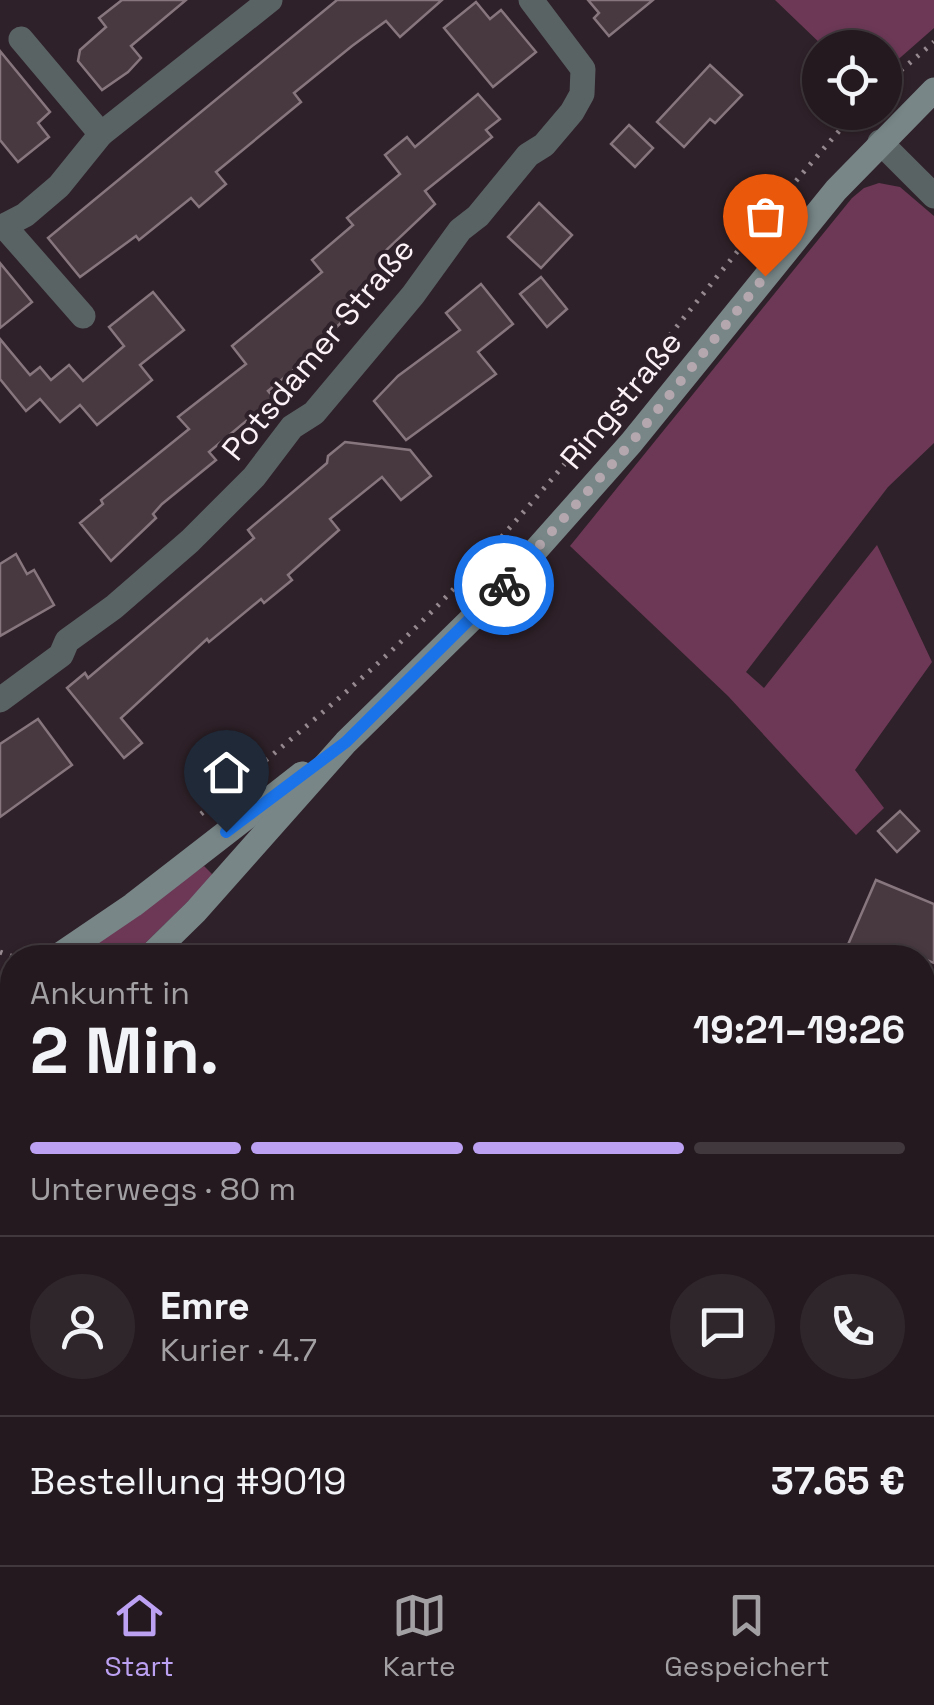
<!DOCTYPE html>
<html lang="de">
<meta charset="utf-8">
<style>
body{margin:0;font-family:"Space Grotesk",sans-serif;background:#2f262c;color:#f1f3f6;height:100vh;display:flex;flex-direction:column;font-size:38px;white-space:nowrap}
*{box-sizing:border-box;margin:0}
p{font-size:32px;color:#a3a0a4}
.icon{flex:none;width:55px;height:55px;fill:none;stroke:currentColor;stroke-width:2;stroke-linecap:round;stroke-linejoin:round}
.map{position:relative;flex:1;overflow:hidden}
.side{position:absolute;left:0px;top:945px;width:935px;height:620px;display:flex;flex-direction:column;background:#23191f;border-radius:40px 40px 0 0;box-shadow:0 2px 8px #0004,0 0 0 2px #40383d}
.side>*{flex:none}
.buttons{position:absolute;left:802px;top:30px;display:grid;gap:20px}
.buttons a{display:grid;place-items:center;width:100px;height:100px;border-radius:50%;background:#23191f;box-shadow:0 2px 8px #0004,0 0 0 2px #40383d;font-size:50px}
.pin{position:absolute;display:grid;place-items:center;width:85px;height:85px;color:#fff;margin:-102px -42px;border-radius:50% 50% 50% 0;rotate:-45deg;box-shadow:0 0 10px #0007}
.pin .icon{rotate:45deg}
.courier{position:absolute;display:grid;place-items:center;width:100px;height:100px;margin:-50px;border:8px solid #1a73e8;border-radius:50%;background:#fff;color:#222;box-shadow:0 2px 12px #0007}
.overview em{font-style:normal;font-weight:700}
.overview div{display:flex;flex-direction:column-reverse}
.overview{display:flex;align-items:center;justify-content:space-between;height:170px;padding:0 30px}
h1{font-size:65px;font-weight:700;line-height:75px}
.bar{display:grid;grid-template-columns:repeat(4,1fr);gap:15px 10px;align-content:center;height:120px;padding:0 30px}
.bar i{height:12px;border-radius:8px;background:#40383d}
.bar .active{background:#bca0f2}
.bar p{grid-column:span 4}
.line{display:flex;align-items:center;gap:25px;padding:0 30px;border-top:2px solid #40383d}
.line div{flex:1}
.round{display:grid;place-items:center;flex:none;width:105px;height:105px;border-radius:52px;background:#2f262c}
.dock{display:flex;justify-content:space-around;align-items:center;height:140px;border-top:2px solid #40383d;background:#23191f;font-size:28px;color:#a3a0a4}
.dock a{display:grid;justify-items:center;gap:5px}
.dock .active{color:#bca0f2}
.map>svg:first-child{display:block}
.built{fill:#3c2833}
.green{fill:#6c3856}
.building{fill:#483941;stroke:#87767e;stroke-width:2.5}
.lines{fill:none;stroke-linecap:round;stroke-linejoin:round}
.path{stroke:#968a90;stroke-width:5;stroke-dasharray:2.5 8;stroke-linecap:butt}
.street{stroke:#5a6364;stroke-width:25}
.secondary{stroke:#788688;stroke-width:25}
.done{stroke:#b4a8ae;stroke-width:10;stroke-dasharray:0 18}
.route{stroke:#1a73e8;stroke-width:12}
.labels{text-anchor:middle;stroke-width:8;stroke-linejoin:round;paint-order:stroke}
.street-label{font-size:32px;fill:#fbf1f6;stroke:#2f2129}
</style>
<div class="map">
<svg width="934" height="1565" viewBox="0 0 934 1565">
<rect width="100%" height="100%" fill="#2f2129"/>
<!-- built -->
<polygon class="built" points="12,1347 12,1523 0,1532 0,1353"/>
<!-- green -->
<g class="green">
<polygon points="775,0 934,0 934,28 885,71 885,48 824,47"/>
<polygon points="879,183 900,187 934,216 934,443 888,487 746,672 764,688 877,545 932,662 855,770 884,808 856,835 728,696 570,546 852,198 864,188"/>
<polygon points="204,866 212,874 210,880 131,957 76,958"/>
<polygon points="934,1105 934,1359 923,1372 922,1108"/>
<polygon points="0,1132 12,1153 12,1303 0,1310"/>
<polygon points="635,1553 768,1553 757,1565 648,1565"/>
</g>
<!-- building -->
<g class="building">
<polygon points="122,0 186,0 131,46 141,58 128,72 102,90 78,61 80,50 106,27 99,18"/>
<polygon points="337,0 442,0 400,37 386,21 352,46 294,93 301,102 216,172 226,184 199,207 191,198 139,240 136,236 80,277 48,238"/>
<polygon points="588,0 653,0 609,36 594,18 599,13"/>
<polygon points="476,2 490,19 501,10 536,52 493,87 444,28"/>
<polygon points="0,51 50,112 38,123 49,137 18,162 0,140"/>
<polygon points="710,65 742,95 715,123 710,119 684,147 657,122"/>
<polygon points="478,94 500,119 486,130 492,137 425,191 435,204 380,256 388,266 380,272 383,276 338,313 344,320 326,337 329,341 268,391 274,398 209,452 216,460 162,504 153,514 156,518 111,561 80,523 103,504 101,500 189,429 178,417 246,364 232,346 322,272 312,260 353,225 347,218 400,174 385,155 407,137 415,147"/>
<polygon points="629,125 653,148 635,167 611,144"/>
<polygon points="539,203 572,235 541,268 508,237"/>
<polygon points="0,263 32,302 0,328"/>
<polygon points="541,277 567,309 547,327 520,294"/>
<polygon points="481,284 513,324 478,352 496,374 406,440 374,401 398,376 460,330 446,313"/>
<polygon points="153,292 184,330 140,365 152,380 97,425 80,405 60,422 40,399 26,411 0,379 0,339 30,375 40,367 51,380 69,365 83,381 124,346 109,327"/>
<polygon points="345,442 410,450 431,476 401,500 382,477 330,519 339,530 288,575 292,580 264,603 261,599 209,642 207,639 121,718 142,743 124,758 67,688 85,673 88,678 254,538 248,530 327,463 328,456"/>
<polygon points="16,554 27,574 34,570 54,605 0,636 0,564"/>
<polygon points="38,719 72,765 0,817 0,744"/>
<polygon points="900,811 919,831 897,852 878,831"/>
<polygon points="876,880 934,904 934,963 922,958 849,958 853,949 847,947"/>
</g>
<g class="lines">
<!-- path -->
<g class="path">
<polyline points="885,84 934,42"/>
<path d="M201,814C284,745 370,676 445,598C592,445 714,270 856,112"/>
<polyline points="0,952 16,958"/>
<polyline points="0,1115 12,1122"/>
</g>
<!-- street -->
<g class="street">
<polyline points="21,39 101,134"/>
<polyline points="880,142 934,196"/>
<polyline points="4,226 83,316"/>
<polyline points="0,228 25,215 59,186 101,134 270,0"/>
<polyline points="0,700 61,655 67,641 114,607 190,541 254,477 292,427 314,413 413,295 460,230 478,216 528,155 544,145 572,112 582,94 583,69 531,0"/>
<polyline points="0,1333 12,1327"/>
<polyline points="922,1411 934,1396"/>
<polyline points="922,1533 934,1544"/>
<polyline points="431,1552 444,1565"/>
<polyline points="253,1565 271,1552"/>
<polyline points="786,1565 798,1552"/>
</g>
<!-- secondary -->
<g class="secondary">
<polyline points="55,958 133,905 302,774"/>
<polyline points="148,958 196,911 346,742 495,596 631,443 836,190 934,90"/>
<polyline points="0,994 12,986"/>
<polyline points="0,1066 12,1059"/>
</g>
</g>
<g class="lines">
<!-- done -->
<polyline class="done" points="504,585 631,443 765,276"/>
<!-- route -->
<polyline class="route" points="226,832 346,742 504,585"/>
</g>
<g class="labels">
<!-- street labels -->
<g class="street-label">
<text transform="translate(318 349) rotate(-50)" y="11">Potsdamer Straße</text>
<text transform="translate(621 400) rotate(-50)" y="11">Ringstraße</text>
</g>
</g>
</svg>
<div class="buttons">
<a><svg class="icon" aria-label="locate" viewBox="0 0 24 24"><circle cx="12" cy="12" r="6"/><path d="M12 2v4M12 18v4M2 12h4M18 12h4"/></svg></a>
</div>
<div class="pin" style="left:765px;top:276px;background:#ea580c"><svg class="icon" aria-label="bag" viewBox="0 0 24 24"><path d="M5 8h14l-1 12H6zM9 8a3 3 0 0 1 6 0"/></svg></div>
<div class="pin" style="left:226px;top:832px;background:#1f2937"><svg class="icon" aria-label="home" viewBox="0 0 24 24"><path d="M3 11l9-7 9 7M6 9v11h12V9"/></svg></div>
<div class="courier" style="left:504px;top:585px"><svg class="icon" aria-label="bike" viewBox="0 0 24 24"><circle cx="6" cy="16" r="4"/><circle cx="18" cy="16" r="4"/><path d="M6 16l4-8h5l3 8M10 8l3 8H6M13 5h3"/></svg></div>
<section class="side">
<div class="overview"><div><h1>2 Min.</h1><p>Ankunft in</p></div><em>19:21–19:26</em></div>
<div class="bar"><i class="active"></i><i class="active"></i><i class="active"></i><i></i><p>Unterwegs · 80 m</p></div>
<div class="line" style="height:180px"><a class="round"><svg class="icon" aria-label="person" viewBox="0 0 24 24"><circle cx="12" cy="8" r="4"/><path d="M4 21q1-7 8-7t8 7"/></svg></a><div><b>Emre</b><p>Kurier · 4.7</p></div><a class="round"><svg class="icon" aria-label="chat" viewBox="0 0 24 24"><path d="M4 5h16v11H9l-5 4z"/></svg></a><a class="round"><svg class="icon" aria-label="phone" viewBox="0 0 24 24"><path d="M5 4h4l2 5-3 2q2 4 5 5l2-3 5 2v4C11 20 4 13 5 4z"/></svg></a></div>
<div class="line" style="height:130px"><div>Bestellung #9019</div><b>37.65 €</b></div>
</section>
</div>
<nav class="dock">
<a class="active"><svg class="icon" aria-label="home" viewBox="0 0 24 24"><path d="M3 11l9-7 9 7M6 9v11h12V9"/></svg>Start</a>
<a><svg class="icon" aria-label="map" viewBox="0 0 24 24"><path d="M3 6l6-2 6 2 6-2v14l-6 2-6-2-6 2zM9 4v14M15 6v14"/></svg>Karte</a>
<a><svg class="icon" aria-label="saved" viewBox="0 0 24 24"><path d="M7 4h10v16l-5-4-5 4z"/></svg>Gespeichert</a>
</nav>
